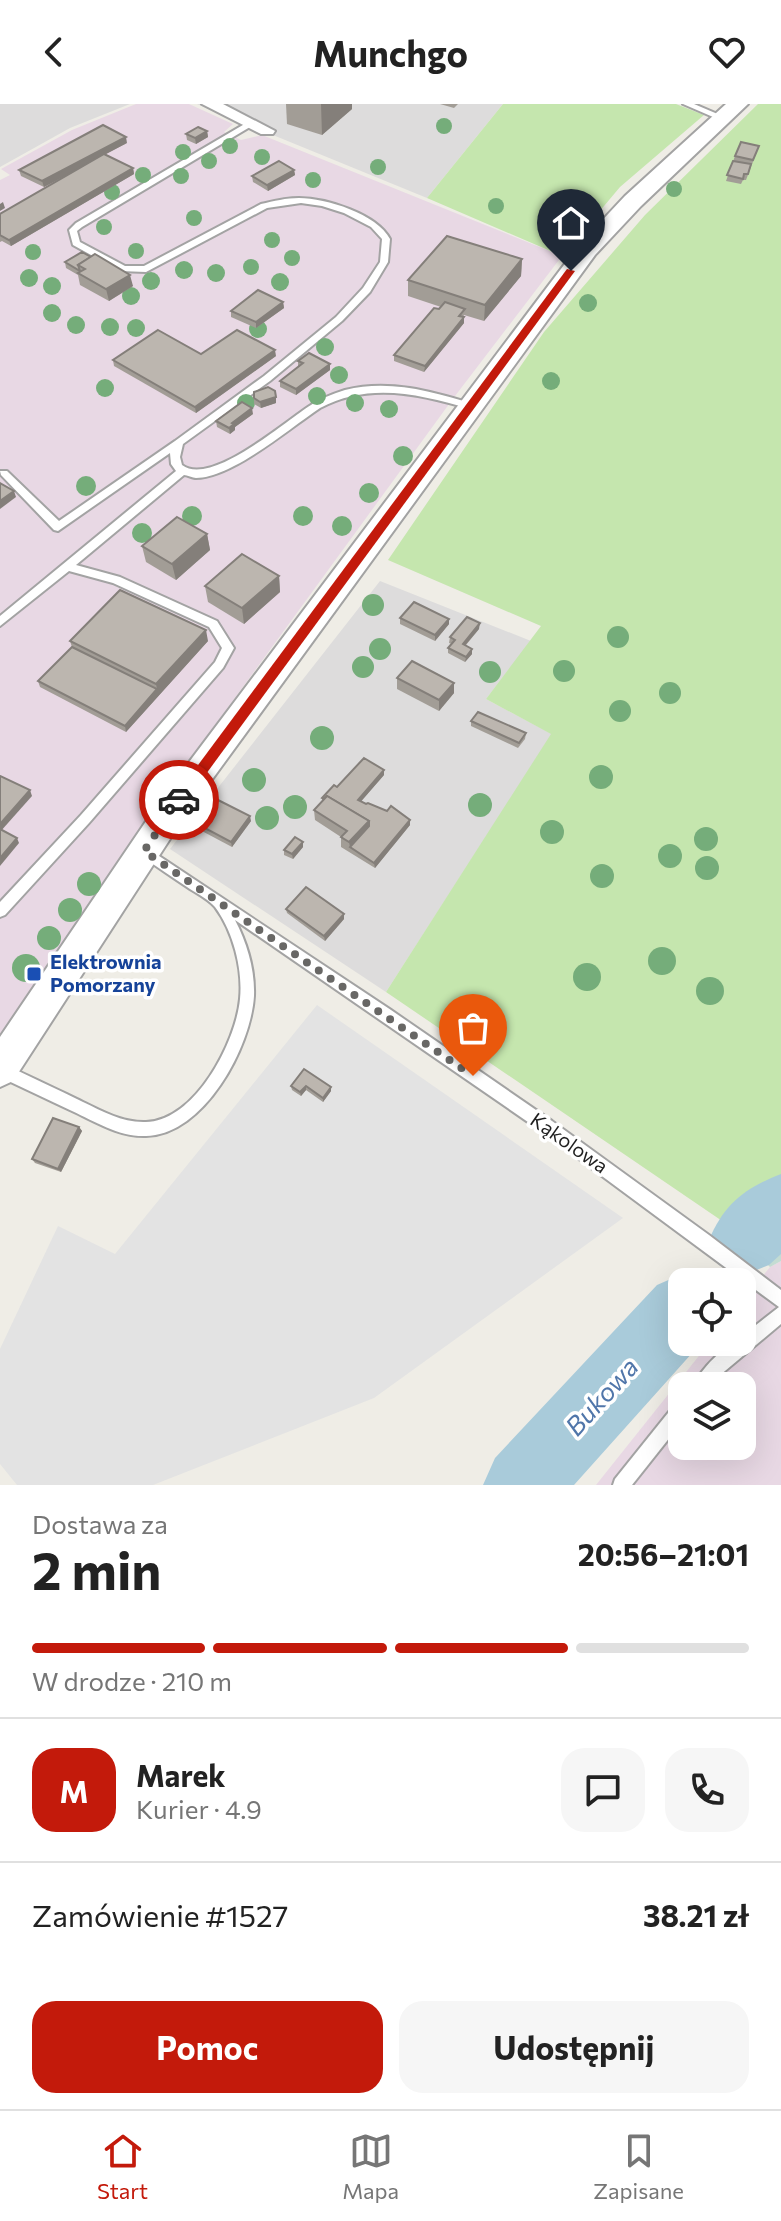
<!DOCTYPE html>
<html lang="pl">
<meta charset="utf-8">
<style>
body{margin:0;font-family:Commissioner,sans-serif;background:#f6f6f6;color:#222;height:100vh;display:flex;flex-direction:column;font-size:30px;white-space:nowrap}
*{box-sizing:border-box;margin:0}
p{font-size:26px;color:#767676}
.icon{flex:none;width:44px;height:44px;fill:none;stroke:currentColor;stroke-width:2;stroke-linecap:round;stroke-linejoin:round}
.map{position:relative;height:1381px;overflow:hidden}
.details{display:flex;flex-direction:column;background:#fff;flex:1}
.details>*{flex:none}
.buttons{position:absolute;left:668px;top:1164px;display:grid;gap:16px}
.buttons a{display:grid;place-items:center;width:88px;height:88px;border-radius:16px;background:#fff;box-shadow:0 8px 32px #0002;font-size:40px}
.pin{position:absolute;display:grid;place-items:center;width:68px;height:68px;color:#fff;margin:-82px -34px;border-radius:50% 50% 50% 0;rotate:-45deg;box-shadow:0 0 8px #0007}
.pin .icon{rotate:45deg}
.courier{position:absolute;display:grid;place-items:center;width:80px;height:80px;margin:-40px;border:6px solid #c31a0b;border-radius:50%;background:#fff;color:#222;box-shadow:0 2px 10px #0007}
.overview em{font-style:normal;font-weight:700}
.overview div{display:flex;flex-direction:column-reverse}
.overview{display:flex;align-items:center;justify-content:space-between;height:136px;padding:0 32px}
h1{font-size:52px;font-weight:700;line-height:60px}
.bar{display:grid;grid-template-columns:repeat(4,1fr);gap:12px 8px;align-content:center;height:96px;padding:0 32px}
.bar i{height:10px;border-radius:6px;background:#e0e0e0}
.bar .selected{background:#c31a0b}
.bar p{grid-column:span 4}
.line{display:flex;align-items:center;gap:20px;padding:0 32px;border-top:2px solid #e0e0e0}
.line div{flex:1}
.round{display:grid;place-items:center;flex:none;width:84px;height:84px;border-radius:24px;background:#f6f6f6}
.cta{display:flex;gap:16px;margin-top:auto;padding:16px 32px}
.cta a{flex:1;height:92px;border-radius:24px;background:#c31a0b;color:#fff;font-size:32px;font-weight:700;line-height:92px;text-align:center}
.cta a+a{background:#f6f6f6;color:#222}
header{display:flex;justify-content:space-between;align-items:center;height:104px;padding:0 32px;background:#fff;font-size:36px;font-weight:700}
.dock{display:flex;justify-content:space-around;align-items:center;height:112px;border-top:2px solid #e0e0e0;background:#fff;font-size:22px;color:#767676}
.dock a{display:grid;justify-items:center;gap:4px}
.dock .selected{color:#c31a0b}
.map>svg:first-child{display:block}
.residential{fill:#dddcdc}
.industrial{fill:#e8d8e4;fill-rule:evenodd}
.grass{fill:#c5e6ae}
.wetland{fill:#c4dcd3}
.parking{fill:#e3e3e3}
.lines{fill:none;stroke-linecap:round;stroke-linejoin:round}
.river{fill:#a9cbda;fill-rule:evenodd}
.service-casing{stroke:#a3a3a3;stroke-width:4}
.minor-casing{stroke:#a3a3a3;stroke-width:4}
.tertiary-casing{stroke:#a3a3a3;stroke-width:4}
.service{fill:#fff;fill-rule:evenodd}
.minor{fill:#fff;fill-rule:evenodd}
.tertiary{fill:#fff;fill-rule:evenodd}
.tree{fill:#75ad7a}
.wall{fill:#a29d96}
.shaded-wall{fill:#847f7a}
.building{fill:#bcb6af;stroke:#847f7a;stroke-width:2}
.route{fill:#c31a0b}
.done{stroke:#686765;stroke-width:8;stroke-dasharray:0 14.4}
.transit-dot{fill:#1a4fb4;stroke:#fff;stroke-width:3}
.labels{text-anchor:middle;stroke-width:7;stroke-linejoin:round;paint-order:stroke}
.transit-label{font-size:20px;font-weight:bold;fill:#164399;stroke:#fff;text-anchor:start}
.street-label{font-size:20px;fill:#1f1f1f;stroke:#fff}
.near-water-label{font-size:26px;font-style:italic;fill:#5076aa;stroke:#fff}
</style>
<header><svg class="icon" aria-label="back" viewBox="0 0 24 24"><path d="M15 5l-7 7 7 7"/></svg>Munchgo<svg class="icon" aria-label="heart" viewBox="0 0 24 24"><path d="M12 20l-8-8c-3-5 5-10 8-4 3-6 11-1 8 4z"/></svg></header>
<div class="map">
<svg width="781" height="1381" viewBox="0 0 781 1381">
<rect width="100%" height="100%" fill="#efede6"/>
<!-- residential -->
<g class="residential">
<polygon points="0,0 130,0 70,24 0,63"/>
<polygon points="197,0 503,0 427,94"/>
<polygon points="380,477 531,537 486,595 552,630 386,888 170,745"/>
</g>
<!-- industrial -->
<g class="industrial">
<polygon points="136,0 189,0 233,20 224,28 241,36 262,31 562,152 452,296 141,723 0,932 0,76 10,71 1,65 72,26"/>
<path d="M781,1157V1381H596L710,1238H742V1198L770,1163ZM682,1282H742V1342H682Z"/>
</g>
<!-- grass -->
<g class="grass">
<polygon points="503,0 676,0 704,11 620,83 562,152 427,94"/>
<polygon points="758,0 781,0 781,1077 728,1121 386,888 551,630 486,595 541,522 388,456 544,228 645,111"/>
</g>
<!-- wetland -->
<polygon class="wetland" points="781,1077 781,1157 770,1163 728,1121"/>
<!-- parking -->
<polygon class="parking" points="317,901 623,1114 374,1294 153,1381 17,1381 0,1360 0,1245 58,1122 115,1150"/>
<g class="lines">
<!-- river -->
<g class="river">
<path d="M781,1070V1150L769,1161L744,1171L719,1161L709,1136C724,1100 745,1084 781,1070Z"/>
<polygon points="682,1170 701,1178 682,1178 682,1238 702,1238 574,1381 483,1381 495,1354 657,1181"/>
</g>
<!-- service casing -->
<g class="service-casing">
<g id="service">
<polygon points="683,0 694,0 727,14 720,16"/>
<path d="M248,18L255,20L82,123L77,127L80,138L125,162H144L261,100C274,97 286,94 299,94C326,94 377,110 390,135L388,158L370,188L342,217L270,277L183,340L180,353L182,361C211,383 284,318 311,301C321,294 333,290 345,286C388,275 432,287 473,300L475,302L470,305C419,290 369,278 320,304C290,324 232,374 196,374C193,374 187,371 184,371L76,461L120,473L217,517L234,544L223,564L89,719L5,811L0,813V798L81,711L215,558L222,544L209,523L113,479L69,467L0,522V512L176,367L171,360L170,349L58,427L54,426L1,371L0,367H7L59,417L175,337L264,272L336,213L363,184L380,158L382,135L371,123L344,109L322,102L301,99L267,104L146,168L120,167L73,141L69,126L76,119Z"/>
<path d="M144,742L391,906L552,1017L709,1131L781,1186V1220L719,1272L711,1282H693C700,1267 725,1238 742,1238V1232L779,1203L541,1027L235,816C247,839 255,866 254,892C251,943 204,1031 146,1032C119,1033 96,1018 72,1007C48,996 24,984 0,973V959C28,971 56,985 83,998C104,1008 123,1019 146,1018C195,1017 236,938 240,895C243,865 233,827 215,803C209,796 198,790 190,785C173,774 156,762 140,751L138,747L140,743Z"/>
<polygon points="682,1297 682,1318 632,1381 613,1381 615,1375 676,1299"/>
</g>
</g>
<!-- minor casing -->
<g class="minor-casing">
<polygon id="minor" points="202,0 223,0 275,27 273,30 261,30"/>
</g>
<!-- tertiary casing -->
<g class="tertiary-casing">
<polygon id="tertiary" points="726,0 748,0 641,102 595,151 181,718 13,977 0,983 0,933 159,698 579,141 625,92"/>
</g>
<!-- service -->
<use href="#service" class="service"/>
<!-- minor -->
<use href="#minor" class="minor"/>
<!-- tertiary -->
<use href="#tertiary" class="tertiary"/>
</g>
<!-- trees -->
<g class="tree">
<circle cx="444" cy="22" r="8"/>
<circle cx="230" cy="42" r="8"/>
<circle cx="183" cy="48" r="8"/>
<circle cx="262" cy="53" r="8"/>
<circle cx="209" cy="57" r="8"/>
<circle cx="378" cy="63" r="8"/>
<circle cx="143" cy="71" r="8"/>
<circle cx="181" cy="72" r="8"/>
<circle cx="313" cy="76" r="8"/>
<circle cx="674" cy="85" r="8"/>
<circle cx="112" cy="88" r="8"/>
<circle cx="496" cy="102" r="8"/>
<circle cx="194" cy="114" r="8"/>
<circle cx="104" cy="123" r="8"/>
<circle cx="272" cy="136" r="8"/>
<circle cx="136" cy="147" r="8"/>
<circle cx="33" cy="148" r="8"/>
<circle cx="292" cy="154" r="8"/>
<circle cx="251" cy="163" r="8"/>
<circle cx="184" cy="166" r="9"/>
<circle cx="216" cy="169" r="9"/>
<circle cx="29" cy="174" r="9"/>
<circle cx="151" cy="177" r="9"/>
<circle cx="280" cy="178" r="9"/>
<circle cx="52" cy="182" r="9"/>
<circle cx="131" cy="192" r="9"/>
<circle cx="588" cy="199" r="9"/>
<circle cx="52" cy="209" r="9"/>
<circle cx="76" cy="221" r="9"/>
<circle cx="110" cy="223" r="9"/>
<circle cx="136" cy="224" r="9"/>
<circle cx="258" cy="225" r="9"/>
<circle cx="325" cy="243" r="9"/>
<circle cx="339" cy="271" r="9"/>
<circle cx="551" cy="277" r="9"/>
<circle cx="105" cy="284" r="9"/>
<circle cx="317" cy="292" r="9"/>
<circle cx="246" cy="299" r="9"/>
<circle cx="355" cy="299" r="9"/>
<circle cx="389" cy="305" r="9"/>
<circle cx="403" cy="352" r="10"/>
<circle cx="86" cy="382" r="10"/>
<circle cx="369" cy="389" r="10"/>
<circle cx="192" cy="412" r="10"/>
<circle cx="303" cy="412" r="10"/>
<circle cx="342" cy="422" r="10"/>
<circle cx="142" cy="429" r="10"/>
<circle cx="373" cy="501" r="11"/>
<circle cx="618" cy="533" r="11"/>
<circle cx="380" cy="545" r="11"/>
<circle cx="363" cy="563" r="11"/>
<circle cx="564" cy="567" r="11"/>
<circle cx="490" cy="568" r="11"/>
<circle cx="670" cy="589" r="11"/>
<circle cx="620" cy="607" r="11"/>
<circle cx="322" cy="634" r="12"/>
<circle cx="601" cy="673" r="12"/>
<circle cx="254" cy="676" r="12"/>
<circle cx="480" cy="701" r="12"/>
<circle cx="295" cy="703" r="12"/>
<circle cx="267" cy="714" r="12"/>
<circle cx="552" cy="728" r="12"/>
<circle cx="706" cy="735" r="12"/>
<circle cx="670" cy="752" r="12"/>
<circle cx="707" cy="764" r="12"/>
<circle cx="602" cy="772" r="12"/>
<circle cx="89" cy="780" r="12"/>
<circle cx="70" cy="806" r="12"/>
<circle cx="49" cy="834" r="12"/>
<circle cx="662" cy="857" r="14"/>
<circle cx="26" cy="864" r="14"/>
<circle cx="587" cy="873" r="14"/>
<circle cx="710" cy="887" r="14"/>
</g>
<!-- wall -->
<g class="wall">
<polygon points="286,0 352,0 352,5 322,31 287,20"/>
<polygon points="440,0 458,0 454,4"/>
<polygon points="207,27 208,33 196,40 187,36 186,30"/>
<polygon points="127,39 105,50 133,64 134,70 11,142 2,137 0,138 0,110 66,72 44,83 21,72 19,66"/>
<polygon points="759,42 746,76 743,76 741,80 726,77 735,52"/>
<polygon points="294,66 295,71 268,87 253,78 252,72"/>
<polygon points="82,148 133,182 109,197 80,181 78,171 66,164 65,158"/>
<polygon points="522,155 521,172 484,217 464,211 463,213 464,213 464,219 424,268 394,257 394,251 441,203 408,192 408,176"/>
<polygon points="283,198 284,204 256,224 231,213 231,207"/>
<polygon points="201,250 276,252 196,309 114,262 113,256"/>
<polygon points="298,257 330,260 330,266 296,291 280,283 280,277 298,263"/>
<polygon points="254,294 276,299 261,304 254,300"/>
<polygon points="253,310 235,323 235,326 230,330 217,323 216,317"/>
<polygon points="207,430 210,446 176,476 146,458 142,442"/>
<polygon points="279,472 280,488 244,520 208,498 205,482"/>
<polygon points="400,514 449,515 449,520 435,537 400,520"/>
<polygon points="479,525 466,541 472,545 472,550 465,558 448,549 448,544 452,540 449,539 450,533"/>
<polygon points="70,537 208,537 126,628 40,583 38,577 72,543"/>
<polygon points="397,574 454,589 439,607 397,585"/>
<polygon points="471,617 526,629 525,635 518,644 471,622"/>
<polygon points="384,671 361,697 410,721 375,764 341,743 341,733 315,716 314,706 322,697 322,694 337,683"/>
<polygon points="251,717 232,743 200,726 199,721"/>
<polygon points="303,743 293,755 284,751 284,746"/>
<polygon points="286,805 344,810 344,815 325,837 287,809"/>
<polygon points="304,965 331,987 323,998 306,986 301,992 292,986 291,982"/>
<polygon points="79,1023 82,1027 61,1068 35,1059 32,1055"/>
</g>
<!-- shaded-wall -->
<g class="shaded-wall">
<polygon points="321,0 352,0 352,5 322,31"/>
<polygon points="207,27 208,33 196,40 195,34"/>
<polygon points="126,33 127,39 44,83 42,77"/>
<polygon points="133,64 134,70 11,142 9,136"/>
<polygon points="294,66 295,71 268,87 267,81"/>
<polygon points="3,98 5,104 0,107 0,100"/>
<polygon points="522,155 521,172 484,217 485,201"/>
<polygon points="130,171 133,182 109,197 106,185"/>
<polygon points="283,198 284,204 256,224 256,218"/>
<polygon points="464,213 464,219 424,268 425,262"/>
<polygon points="275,246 276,252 196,309 195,303"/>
<polygon points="330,260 330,266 296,291 296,285"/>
<polygon points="276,293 276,299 261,304 260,298"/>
<polygon points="252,304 253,310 235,323 235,326 230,330 229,324 232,319"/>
<polygon points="14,387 16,393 0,405 0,397"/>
<polygon points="207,430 210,446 176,476 172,460"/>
<polygon points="279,472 280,488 244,520 242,504"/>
<polygon points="449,515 449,520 435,537 435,531"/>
<polygon points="480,519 479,525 462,545 463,540"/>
<polygon points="206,526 208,537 126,628 125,622 157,585 156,580"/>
<polygon points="472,545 472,550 465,558 466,553"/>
<polygon points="454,579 454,589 439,607 439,596"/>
<polygon points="384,666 384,671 358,701 358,696"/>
<polygon points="30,686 32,692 0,728 0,720"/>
<polygon points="250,712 251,717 232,743 231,738"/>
<polygon points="410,716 410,721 375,764 374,759"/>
<polygon points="369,717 369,727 350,743 349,738"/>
<polygon points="17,734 19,739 0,762 0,754"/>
<polygon points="303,738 303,743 293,755 292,750"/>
<polygon points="344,810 344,815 325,837 324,832"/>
<polygon points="306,982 306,986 301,992 300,988"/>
<polygon points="331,983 331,987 323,998 323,994"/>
<polygon points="79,1023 82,1027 61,1068 58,1065"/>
</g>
<!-- building -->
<g class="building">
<polygon points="103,21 126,33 42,77 19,66"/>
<polygon points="198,23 207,27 195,34 186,30"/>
<polygon points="741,38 759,42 753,56 735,52"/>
<polygon points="104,50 133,64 9,136 0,131 0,110"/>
<polygon points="279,57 294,66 267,81 252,72"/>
<polygon points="733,57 751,60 748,70 744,70 743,75 727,71"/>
<polygon points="447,132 522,155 485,201 408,176"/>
<polygon points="82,148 91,153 78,161 80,167 65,158"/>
<polygon points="95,150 130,171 106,185 78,169 85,165 78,161"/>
<polygon points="258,186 283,198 256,218 231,207"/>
<polygon points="445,198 465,205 459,212 464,213 425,262 394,251 434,204 439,205"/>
<polygon points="158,226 201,250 237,226 275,246 195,303 113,256"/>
<polygon points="309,249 330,260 296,285 280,277 303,259 298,257"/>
<polygon points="268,283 275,287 276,293 260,298 254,294 254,288"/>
<polygon points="242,298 252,304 232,319 234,320 229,324 216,317"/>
<polygon points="0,379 14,387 0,397"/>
<polygon points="177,413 207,430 172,460 142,442"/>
<polygon points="242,450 279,472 242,504 205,482"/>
<polygon points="120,486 206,526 156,580 70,537"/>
<polygon points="414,498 449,515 435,531 400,514"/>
<polygon points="467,513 480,519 463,540 472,545 466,553 448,544 455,536 450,533"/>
<polygon points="72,543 157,585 125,622 38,577"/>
<polygon points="412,557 454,579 439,596 397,574"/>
<polygon points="478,608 526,629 519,639 471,617"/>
<polygon points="364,654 384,666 358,696 366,700 368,699 387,707 391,702 410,716 374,759 350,743 369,722 369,717 327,692 324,695 322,694 334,681 337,683"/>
<polygon points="0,672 30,686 0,720"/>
<polygon points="327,692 369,717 349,738 341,733 347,727 314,706"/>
<polygon points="218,696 250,712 231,738 199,721"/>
<polygon points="0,725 17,734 0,754"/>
<polygon points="295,733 303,738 292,750 284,746"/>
<polygon points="306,783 344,810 324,832 286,805"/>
<polygon points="304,965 331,983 323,994 306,982 300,988 291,982"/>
<polygon points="53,1014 79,1023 58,1065 32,1055"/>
</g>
<!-- route -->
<polygon class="route" points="567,165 575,167 184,700 175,700 175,692"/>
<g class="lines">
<!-- done -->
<polyline class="done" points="179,696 144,747 473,972"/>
</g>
<!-- markers -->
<rect class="transit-dot" x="26" y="862" width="16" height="16" rx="4"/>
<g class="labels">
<!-- transit labels -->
<g class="transit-label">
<text x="50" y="865">Elektrownia<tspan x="50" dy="23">Pomorzany</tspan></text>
</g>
<!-- street labels -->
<g class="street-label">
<text transform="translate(569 1039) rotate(35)" y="7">Kąkolowa</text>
</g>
<!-- near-water labels -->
<g class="near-water-label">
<text transform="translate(602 1293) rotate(-48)" y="9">Bukowa</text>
</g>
</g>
</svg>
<div class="buttons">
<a><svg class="icon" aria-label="locate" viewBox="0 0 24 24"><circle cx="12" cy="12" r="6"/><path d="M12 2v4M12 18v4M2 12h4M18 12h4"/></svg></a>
<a><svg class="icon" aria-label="layers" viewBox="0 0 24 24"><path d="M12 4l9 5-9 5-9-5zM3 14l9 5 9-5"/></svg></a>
</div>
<div class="pin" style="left:473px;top:972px;background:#ea580c"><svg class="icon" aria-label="bag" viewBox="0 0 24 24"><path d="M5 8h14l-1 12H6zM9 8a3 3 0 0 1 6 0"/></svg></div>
<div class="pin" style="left:571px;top:167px;background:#1f2937"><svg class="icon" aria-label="home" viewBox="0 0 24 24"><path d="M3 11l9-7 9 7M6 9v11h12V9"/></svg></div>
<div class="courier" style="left:179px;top:696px"><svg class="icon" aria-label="car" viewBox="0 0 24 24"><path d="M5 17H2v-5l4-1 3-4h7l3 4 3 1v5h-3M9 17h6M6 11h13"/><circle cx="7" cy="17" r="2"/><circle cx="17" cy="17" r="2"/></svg></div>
</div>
<section class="details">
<div class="overview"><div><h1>2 min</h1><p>Dostawa za</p></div><em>20:56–21:01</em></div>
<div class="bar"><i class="selected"></i><i class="selected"></i><i class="selected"></i><i></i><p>W drodze · 210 m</p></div>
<div class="line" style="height:144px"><b class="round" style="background:#c31a0b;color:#fff">M</b><div><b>Marek</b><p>Kurier · 4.9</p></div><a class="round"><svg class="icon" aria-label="chat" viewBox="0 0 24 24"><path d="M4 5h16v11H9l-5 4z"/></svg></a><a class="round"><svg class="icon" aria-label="phone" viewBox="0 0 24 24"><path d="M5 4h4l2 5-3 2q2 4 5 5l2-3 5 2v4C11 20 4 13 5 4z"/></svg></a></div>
<div class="line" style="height:104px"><div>Zamówienie #1527</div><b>38.21 zł</b></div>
<div class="cta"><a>Pomoc</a><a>Udostępnij</a></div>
</section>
<nav class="dock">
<a class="selected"><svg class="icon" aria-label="home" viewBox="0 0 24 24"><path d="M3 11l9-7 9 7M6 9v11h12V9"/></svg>Start</a>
<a><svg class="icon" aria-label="map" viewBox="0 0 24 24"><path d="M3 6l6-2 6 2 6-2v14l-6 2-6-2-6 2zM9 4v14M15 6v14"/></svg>Mapa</a>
<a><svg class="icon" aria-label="saved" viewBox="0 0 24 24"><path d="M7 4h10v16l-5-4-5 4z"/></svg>Zapisane</a>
</nav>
